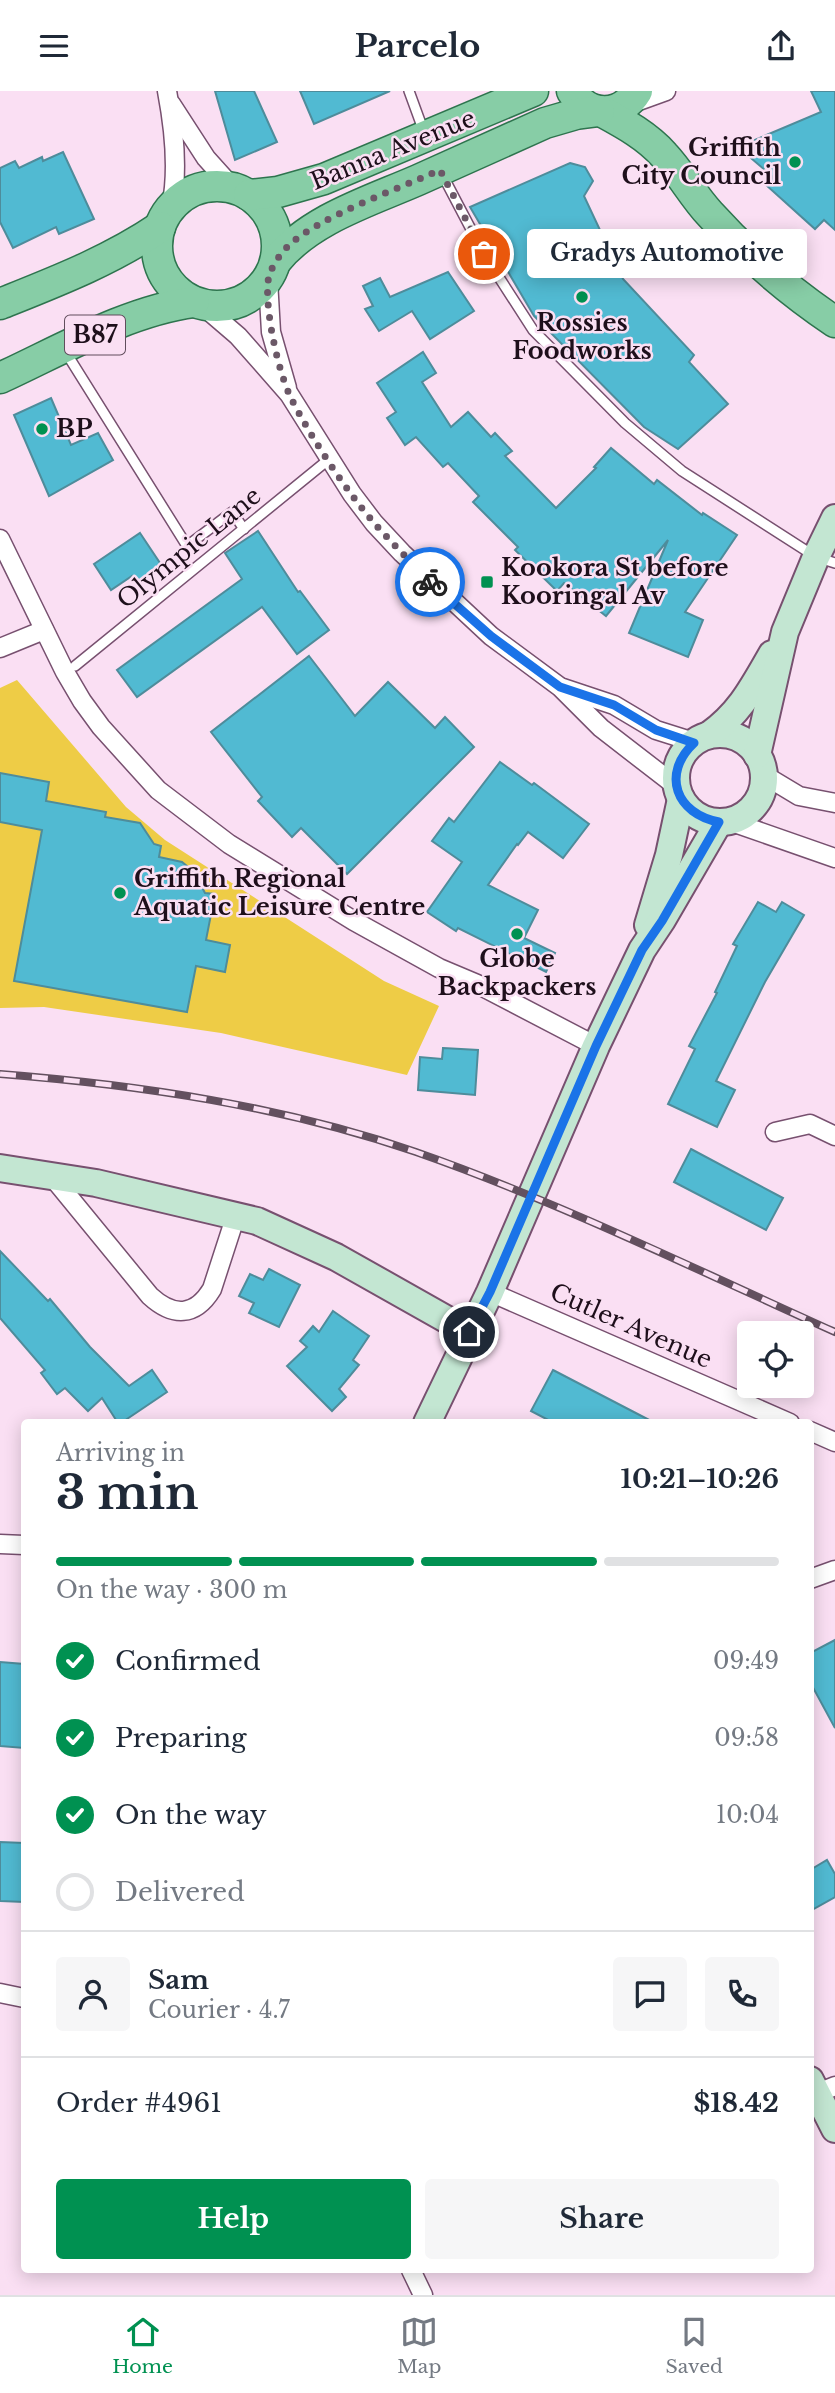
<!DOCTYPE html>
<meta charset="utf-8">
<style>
body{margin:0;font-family:"Libre Baskerville",serif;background:#f6f6f7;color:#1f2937;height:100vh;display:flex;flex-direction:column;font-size:26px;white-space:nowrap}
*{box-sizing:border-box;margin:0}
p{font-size:23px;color:#747a83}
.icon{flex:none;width:38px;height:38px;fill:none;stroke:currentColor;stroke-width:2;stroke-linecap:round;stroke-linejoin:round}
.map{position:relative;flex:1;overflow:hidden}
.sheet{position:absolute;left:21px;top:1328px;width:793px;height:854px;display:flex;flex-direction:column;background:#fff;border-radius:7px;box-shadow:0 4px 18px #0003}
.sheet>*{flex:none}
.tools{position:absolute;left:737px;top:1230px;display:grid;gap:14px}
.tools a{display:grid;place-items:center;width:77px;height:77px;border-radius:7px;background:#fff;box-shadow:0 4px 18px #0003;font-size:35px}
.pin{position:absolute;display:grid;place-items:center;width:60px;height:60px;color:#fff;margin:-30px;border:4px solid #fff;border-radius:50%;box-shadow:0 2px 7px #0007}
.courier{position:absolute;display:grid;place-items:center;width:70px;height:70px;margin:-35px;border:5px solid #1a73e8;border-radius:50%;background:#fff;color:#222;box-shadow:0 2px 9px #0007}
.bubble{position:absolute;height:49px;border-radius:7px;background:#fff;box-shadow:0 4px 18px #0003;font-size:23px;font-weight:700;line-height:49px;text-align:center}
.summary em{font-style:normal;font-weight:700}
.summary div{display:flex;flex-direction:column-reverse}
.summary{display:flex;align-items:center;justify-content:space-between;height:119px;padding:0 35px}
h1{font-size:46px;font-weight:700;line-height:52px}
.bar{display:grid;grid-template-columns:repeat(4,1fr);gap:10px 7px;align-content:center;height:84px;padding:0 35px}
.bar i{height:9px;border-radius:5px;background:#e0e1e3}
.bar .active{background:#009151}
.bar p{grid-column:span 4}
.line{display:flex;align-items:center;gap:18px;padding:0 35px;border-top:2px solid #e0e1e3}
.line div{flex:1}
.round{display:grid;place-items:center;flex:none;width:74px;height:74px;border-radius:7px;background:#f6f6f7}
ol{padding:0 35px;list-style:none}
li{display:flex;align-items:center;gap:21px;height:77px}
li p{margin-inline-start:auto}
li .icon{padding:7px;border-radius:50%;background:#009151;color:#fff;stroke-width:4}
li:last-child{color:#747a83}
li i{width:38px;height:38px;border:4px solid #e0e1e3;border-radius:50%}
.cta{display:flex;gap:14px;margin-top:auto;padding:14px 35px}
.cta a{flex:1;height:80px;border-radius:7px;background:#009151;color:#fff;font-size:28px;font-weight:700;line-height:80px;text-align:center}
.cta a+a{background:#f6f6f7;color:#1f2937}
header{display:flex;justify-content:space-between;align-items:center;height:91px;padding:0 35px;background:#fff;font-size:32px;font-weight:700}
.tab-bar{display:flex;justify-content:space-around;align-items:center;height:98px;border-top:2px solid #e0e1e3;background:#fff;font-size:19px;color:#747a83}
.tab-bar a{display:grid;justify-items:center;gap:4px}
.tab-bar .active{color:#009151}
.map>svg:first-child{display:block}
.green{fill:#eecc46}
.building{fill:#51bad2;stroke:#4e8c9b;stroke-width:2}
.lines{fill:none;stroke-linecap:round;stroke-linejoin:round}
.lane-casing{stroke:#77506f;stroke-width:12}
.street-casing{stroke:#77506f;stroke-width:21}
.secondary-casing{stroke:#77506f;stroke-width:30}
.primary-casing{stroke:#2e744e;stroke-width:33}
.lane{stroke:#fff;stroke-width:9}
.street{stroke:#fff;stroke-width:18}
.secondary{stroke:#c3e6d2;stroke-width:26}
.primary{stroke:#87cda6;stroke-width:30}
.rail-casing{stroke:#63505f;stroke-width:8}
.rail{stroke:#fadff3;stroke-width:5;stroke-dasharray:16;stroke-linecap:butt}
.done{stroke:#6b5867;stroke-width:7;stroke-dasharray:0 12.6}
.route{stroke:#1a73e8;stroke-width:9}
.poi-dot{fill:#009151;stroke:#fadff3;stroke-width:2.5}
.labels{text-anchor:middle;stroke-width:5;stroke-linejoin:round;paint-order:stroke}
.shield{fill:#fadff3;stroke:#604d5c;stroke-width:2}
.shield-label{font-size:23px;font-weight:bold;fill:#1e0f1b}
.poi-label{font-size:24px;font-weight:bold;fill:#1e0f1b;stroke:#fadff3;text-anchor:start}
.street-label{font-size:24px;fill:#1e0f1b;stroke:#fadff3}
</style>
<header><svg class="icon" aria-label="menu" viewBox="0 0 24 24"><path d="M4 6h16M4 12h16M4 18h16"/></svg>Parcelo<svg class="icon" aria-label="share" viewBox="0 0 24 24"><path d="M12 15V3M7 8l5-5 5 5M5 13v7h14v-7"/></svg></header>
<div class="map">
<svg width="835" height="2204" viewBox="0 0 835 2204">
<rect width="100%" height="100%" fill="#fadff3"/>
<!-- green -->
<polygon class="green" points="17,589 126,716 165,749 384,890 439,915 407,984 221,942 44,916 0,917 0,597"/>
<!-- building -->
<g class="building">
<polygon points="215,0 254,0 277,51 235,69"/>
<polygon points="300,0 390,0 314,33"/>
<polygon points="811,0 835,0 835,139 824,129 815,138 766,94 773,86 738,56 821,21"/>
<polygon points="63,61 94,128 59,143 56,136 13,157 0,131 0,77 15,70 19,77 42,66 43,70"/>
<polygon points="570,72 585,76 593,90 584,105 623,188 694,264 689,271 728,313 678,358 644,336 534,225 470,116"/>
<polygon points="448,181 474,220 430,248 412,220 379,240 365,218 373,215 363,195 380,187 390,206"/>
<polygon points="423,261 436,282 422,291 451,336 468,321 491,346 495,342 512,360 505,365 556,417 596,377 594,376 611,357 654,393 657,389 702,424 703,422 737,444 685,521 703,529 688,566 629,542 668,449 606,525 564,492 557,500 515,459 518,456 473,411 479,405 448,372 443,376 416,346 405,354 387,327 396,321 377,292"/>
<polygon points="51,307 71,354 98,342 113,369 49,405 14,324"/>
<polygon points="258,440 298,501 300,500 329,539 297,563 262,516 137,606 117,579 242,488 225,462"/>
<polygon points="140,442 162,475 136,492 132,485 111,499 94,473"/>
<polygon points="309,565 355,625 388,591 435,637 445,626 474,656 347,783 301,737 292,746 258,710 262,706 211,641"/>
<polygon points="500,671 532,694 534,692 589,733 563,767 528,741 518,754 517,753 488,794 538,819 524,847 555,862 546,881 458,837 456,840 427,821 462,771 432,750 449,727 454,731"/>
<polygon points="0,682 49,691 46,710 106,721 105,726 140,732 154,753 161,755 159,766 182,771 194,781 205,802 215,803 206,849 230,854 225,881 196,875 187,921 14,890 42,739 0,731"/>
<polygon points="758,811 776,821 782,811 804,824 765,891 716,990 735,999 717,1036 668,1013 695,958 689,955 717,902 715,901 737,855 733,853"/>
<polygon points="443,957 478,959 475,1004 418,999 420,966 442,968"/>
<polygon points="691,1058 783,1107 766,1139 674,1091"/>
<polygon points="0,1160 48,1210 50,1208 90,1256 129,1295 152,1279 167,1301 121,1332 118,1332 102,1307 88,1320 65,1297 57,1303 41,1282 45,1279 0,1227"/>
<polygon points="269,1178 300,1194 279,1236 249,1222 254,1212 239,1205 250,1183 263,1189"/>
<polygon points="333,1220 369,1245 353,1269 359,1274 339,1298 346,1306 332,1320 287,1275 307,1256 300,1250 313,1235 319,1241"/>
<polygon points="553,1279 655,1332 554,1332 531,1320"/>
<polygon points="835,1549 835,1637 810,1591 810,1562"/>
<polygon points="0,1571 24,1573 24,1657 0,1655"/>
<polygon points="0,1751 24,1752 24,1811 0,1810"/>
<polygon points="827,1769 835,1783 835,1806 810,1820 810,1779"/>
</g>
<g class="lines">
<!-- lane casing -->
<g class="lane-casing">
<g id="lane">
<polyline points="409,0 424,41"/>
<polyline points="442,83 484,163 533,239 625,332 682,380 816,466 835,472"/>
<polyline points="65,260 187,455 232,421 244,438"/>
<polyline points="75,575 328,369"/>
</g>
</g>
<!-- street casing -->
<g class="street-casing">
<g id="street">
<path d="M167,0C174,37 179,79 171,116"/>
<polyline points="171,13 206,67 233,97"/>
<polyline points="630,13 666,0"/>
<polyline points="268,189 271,241 287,297"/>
<polyline points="203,215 238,245 289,303 352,403 374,432 402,462 491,545 560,596 601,637 676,695"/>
<polyline points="0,448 65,581 82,610 101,636 158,699 229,753 354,830 439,877 477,893 596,955"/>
<polyline points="0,557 44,539"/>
<polyline points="563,597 614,614 656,639 694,651"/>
<polyline points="764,684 799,705 835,712"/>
<polyline points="729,730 835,767"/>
<polyline points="775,1041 810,1033 835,1045"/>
<path d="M50,1083L150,1205C173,1226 195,1226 212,1198L236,1124"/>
<polyline points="490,1201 790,1332"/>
<polyline points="810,1340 835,1351"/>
<polyline points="0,1453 24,1454"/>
<polyline points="810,1488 835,1479"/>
<polyline points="0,1902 24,1907"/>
<polyline points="810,2005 835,1995"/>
<polyline points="411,2179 423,2204"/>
</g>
</g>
<!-- secondary casing -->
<g class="secondary-casing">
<g id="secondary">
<circle cx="720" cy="687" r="44"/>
<path d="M709,644C740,622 753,596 772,563"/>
<polyline points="757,664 785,541 816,466 835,427"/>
<polyline points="648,834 669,764 681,708"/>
<polyline points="0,1077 96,1092 257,1130 336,1166 469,1241"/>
<polyline points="427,1332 490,1201 596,955 642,859 662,829 719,731"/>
<polyline points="810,1989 835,2038"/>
</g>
</g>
<!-- primary casing -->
<g class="primary-casing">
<g id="primary">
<path d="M572,0C588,27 621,27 637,0"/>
<path d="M603,21C625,33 647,45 664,64C681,82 693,105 710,123C747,164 789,200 835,231"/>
<circle cx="217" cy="155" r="60"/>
<polyline points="249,104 278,101 324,88 533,0"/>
<path d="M276,170C310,128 370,110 418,89C461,70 503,51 545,32L576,23L599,20"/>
<path d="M0,213C55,191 110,170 160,136"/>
<path d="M0,287C61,259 127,220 194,211"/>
</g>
</g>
<!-- lane -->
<use href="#lane" class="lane"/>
<!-- street -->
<use href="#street" class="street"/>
<!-- secondary -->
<use href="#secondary" class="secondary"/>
<!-- primary -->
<use href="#primary" class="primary"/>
<!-- rail casing -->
<g class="rail-casing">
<path id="rail" d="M0,983C141,994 282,1015 416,1061C559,1111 697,1179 835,1241"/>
</g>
<!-- rail -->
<use href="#rail" class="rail"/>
</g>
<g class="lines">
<!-- done -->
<path class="done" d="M430,491C412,472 393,453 375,433C345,398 311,347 290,305C278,279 265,220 268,191C269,179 279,164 288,155C320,125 398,98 440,79L484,163"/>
<!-- route -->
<path class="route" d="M430,491L491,545L560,596L614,614L656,639L694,652C661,683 676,723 719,731L662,830L642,859L596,955L490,1201L469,1241"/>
</g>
<!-- markers -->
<g class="poi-dot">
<circle cx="795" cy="71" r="7"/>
<circle cx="582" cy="206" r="7"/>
<circle cx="42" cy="338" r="7"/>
<rect x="480" y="484" width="14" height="14" rx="3.5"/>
<circle cx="120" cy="802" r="7"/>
<circle cx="517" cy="843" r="7"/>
</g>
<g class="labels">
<!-- shield labels -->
<rect class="shield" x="65" y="224.5" width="60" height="39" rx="5"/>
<g class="shield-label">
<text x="95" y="252">B87</text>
</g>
<!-- poi labels -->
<g class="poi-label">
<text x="781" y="65" text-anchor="end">Griffith<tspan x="781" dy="28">City Council</tspan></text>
<text x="582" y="240" text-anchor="middle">Rossies<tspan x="582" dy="28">Foodworks</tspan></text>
<text x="56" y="346">BP</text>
<text x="501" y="485">Kookora St before<tspan x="501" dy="28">Kooringal Av</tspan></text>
<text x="134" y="796">Griffith Regional<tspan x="134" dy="28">Aquatic Leisure Centre</tspan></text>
<text x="517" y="876" text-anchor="middle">Globe<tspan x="517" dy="28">Backpackers</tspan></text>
</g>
<!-- street labels -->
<g class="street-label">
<text transform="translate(393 59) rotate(-22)" y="8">Banna Avenue</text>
<text transform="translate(189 457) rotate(-39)" y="8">Olympic Lane</text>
<text transform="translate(631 1235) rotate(24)" y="8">Cutler Avenue</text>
</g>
</g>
</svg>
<div class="tools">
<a><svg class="icon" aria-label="locate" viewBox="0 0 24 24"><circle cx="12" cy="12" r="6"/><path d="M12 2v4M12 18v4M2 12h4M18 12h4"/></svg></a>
</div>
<div class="pin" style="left:484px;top:163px;background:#ea580c"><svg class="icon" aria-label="bag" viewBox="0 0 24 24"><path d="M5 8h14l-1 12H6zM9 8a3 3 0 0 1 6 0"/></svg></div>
<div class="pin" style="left:469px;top:1241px;background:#1f2937"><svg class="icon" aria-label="home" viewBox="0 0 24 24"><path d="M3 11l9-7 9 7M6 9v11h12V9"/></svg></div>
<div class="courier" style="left:430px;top:491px"><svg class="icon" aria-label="bike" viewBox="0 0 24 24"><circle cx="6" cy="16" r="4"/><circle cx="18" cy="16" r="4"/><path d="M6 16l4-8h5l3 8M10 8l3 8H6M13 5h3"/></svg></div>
<div class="bubble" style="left:527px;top:138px;width:280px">Gradys Automotive</div>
<section class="sheet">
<div class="summary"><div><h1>3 min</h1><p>Arriving in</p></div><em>10:21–10:26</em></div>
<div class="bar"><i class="active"></i><i class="active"></i><i class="active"></i><i></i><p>On the way · 300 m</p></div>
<ol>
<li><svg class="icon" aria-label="check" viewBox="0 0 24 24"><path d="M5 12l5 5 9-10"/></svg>Confirmed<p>09:49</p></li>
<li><svg class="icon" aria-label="check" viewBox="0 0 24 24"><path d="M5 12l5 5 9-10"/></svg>Preparing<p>09:58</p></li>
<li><svg class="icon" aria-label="check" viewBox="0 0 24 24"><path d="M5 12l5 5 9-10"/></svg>On the way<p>10:04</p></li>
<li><i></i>Delivered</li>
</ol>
<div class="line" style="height:126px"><a class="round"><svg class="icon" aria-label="person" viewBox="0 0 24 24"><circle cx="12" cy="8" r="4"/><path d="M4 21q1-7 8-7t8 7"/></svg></a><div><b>Sam</b><p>Courier · 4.7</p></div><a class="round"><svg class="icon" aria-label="chat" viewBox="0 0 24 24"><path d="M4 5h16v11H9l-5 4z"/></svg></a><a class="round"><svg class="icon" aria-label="phone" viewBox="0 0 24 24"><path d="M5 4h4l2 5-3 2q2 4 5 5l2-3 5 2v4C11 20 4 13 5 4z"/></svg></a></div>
<div class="line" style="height:91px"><div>Order #4961</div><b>$18.42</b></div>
<div class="cta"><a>Help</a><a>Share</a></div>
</section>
</div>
<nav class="tab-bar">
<a class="active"><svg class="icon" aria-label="home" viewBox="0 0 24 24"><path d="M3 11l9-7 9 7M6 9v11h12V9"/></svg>Home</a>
<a><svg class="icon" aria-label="map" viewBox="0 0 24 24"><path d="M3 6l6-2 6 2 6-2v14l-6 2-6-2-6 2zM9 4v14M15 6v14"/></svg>Map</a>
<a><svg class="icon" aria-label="saved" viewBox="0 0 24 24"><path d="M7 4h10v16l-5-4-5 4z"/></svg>Saved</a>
</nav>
